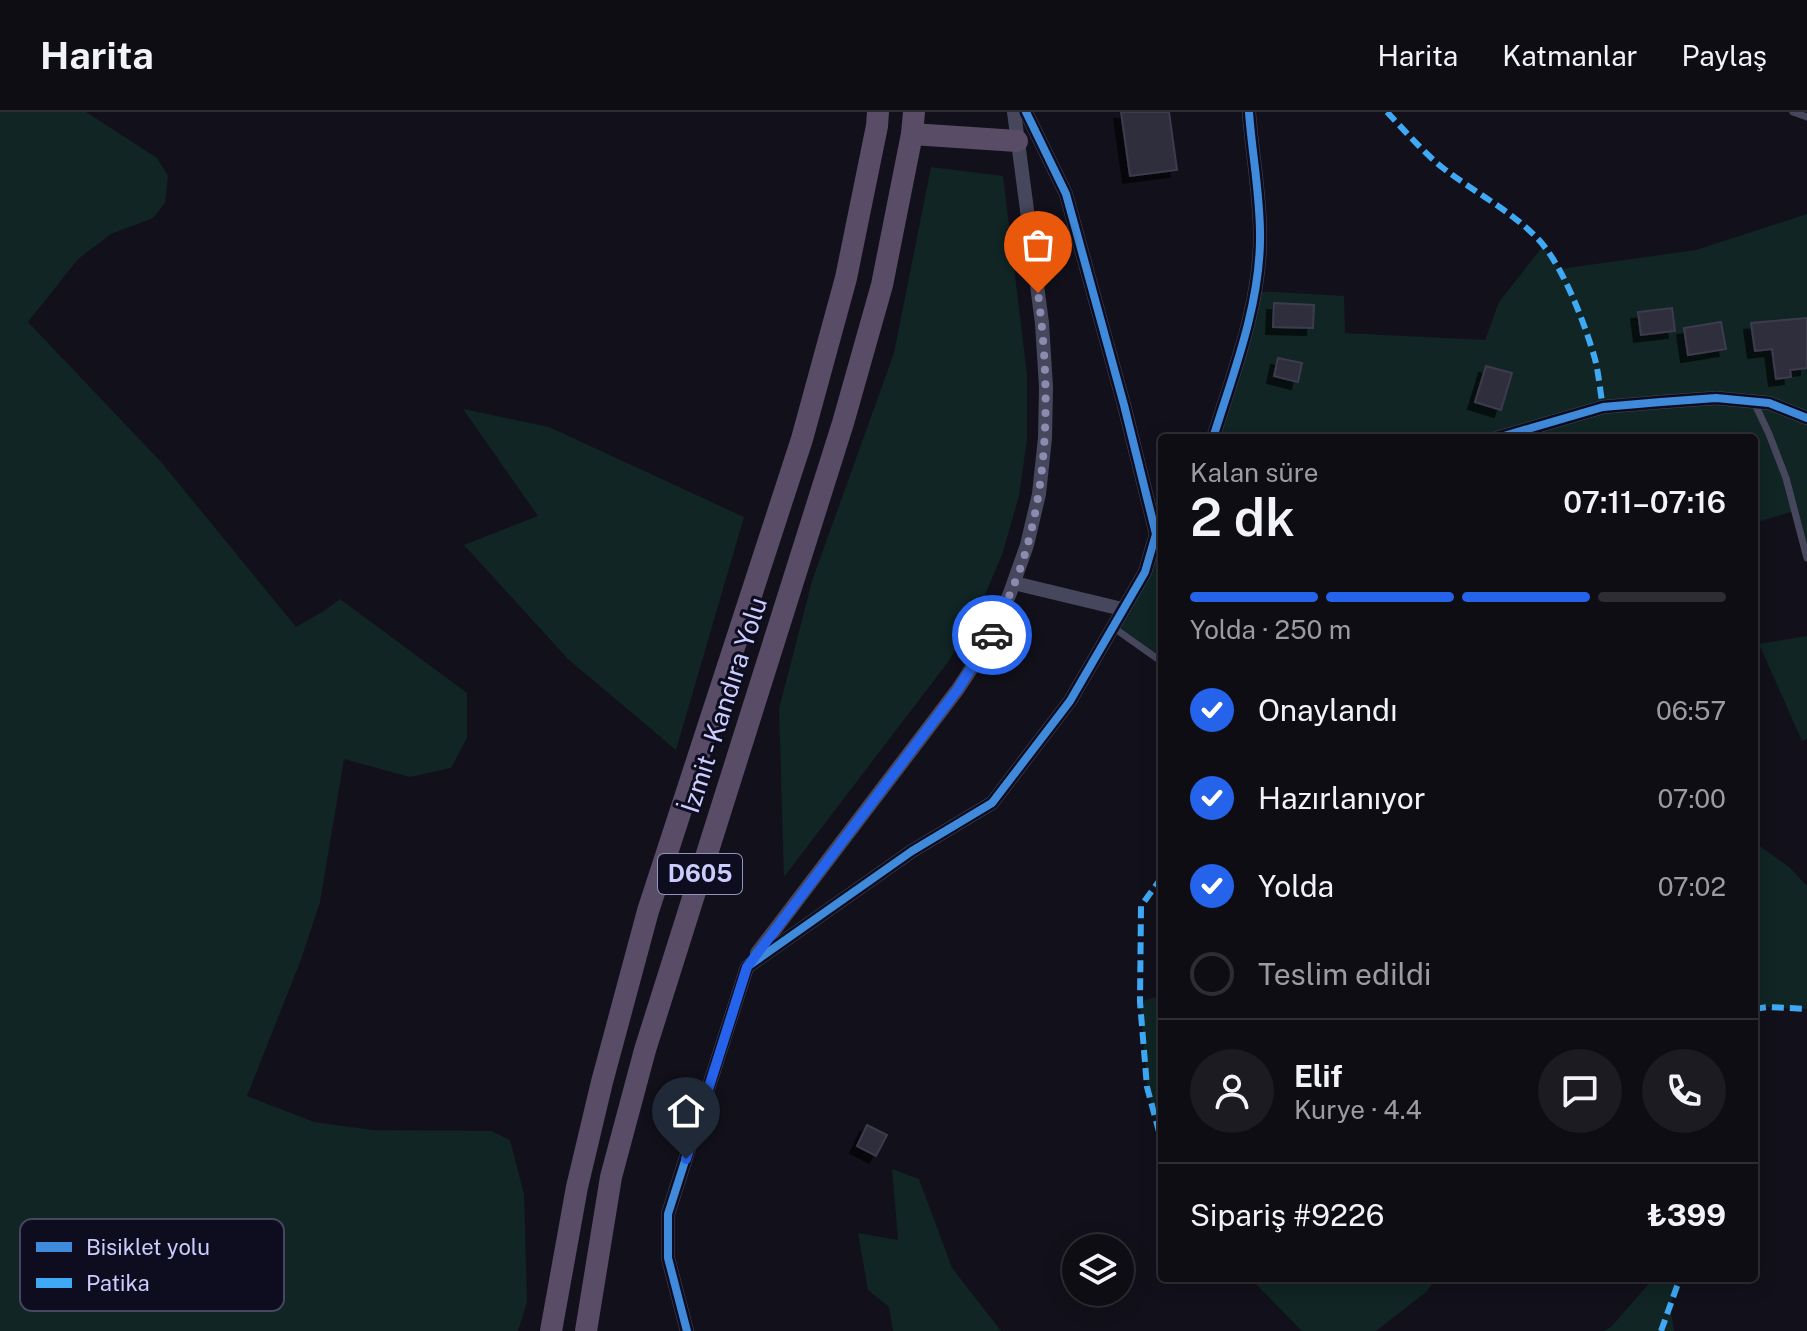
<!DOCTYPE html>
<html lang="tr">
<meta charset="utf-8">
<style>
body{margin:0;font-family:"Public Sans",sans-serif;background:#1c1b22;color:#f1f3f6;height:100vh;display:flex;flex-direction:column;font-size:30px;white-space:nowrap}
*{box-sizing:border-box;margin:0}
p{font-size:26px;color:#9b9ca0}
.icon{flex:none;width:44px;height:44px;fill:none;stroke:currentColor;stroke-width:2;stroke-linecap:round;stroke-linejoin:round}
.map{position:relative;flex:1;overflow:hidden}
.sheet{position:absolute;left:1158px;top:322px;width:600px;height:848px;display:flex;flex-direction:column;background:#0e0d14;border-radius:8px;box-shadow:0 4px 20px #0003,0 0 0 2px #2e2d34}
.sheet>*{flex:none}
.fabs{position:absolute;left:1062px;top:1122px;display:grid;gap:16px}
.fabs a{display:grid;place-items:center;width:72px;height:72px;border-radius:50%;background:#0e0d14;box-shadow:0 4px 20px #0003,0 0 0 2px #2e2d34;font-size:40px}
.pin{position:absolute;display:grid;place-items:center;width:68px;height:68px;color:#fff;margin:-82px -34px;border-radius:50% 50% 50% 0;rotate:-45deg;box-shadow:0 0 8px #0007}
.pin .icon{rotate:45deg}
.courier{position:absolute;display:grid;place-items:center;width:80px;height:80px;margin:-40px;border:6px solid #2563eb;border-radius:50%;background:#fff;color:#222;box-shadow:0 2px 10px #0007}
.headline em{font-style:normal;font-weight:600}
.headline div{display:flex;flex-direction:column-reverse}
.headline{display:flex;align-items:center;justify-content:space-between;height:136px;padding:0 32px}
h1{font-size:52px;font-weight:600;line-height:60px}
.bar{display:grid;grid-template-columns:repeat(4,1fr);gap:12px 8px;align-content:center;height:96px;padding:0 32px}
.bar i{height:10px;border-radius:6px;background:#2e2d34}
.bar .on{background:#2563eb}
.bar p{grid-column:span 4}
.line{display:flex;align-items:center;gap:20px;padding:0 32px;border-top:2px solid #2e2d34}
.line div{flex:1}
.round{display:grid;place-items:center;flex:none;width:84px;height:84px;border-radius:42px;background:#1c1b22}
ol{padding:0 32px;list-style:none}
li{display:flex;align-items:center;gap:24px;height:88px}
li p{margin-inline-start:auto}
li .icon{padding:8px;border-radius:50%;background:#2563eb;color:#fff;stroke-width:4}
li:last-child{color:#9b9ca0}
li i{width:44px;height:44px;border:4px solid #2e2d34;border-radius:50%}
header{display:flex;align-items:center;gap:48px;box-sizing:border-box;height:112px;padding:0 40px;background:#0e0d14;border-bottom:2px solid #2e2d34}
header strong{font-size:38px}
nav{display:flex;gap:44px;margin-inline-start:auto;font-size:28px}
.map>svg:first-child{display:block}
.green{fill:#102524}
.building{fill:#2f2e3d;stroke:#3c3b4e;stroke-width:2;filter:url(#shadow)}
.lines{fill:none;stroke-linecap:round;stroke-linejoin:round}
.service{stroke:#46475c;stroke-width:7}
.minor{stroke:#46475c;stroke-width:14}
.trunk{stroke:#594c66;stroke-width:22}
.quiet{stroke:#3fa9f5;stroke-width:6;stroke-dasharray:12 6;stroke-linecap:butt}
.cycleway-casing{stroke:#0e0d1f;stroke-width:13}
.cycleway{stroke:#408adc;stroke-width:8}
.done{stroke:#8b8baf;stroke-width:8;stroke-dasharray:0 14.4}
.route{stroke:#2563eb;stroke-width:10}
.labels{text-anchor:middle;stroke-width:6;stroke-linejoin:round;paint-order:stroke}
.shield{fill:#0e0d1f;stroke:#9393bb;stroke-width:2}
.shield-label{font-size:24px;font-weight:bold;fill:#ccccfe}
.street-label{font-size:26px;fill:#ccccfe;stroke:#0e0d1f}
.key{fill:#0e0d1f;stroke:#474662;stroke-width:2}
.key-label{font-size:22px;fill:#ccccfe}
</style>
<header>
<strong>Harita</strong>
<nav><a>Harita</a><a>Katmanlar</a><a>Paylaş</a></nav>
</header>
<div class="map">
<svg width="1807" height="1219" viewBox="0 0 1807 1219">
<defs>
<filter id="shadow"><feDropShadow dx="-7" dy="7" stdDeviation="0" flood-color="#0009"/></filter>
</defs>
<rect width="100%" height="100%" fill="#12111b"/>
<!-- green -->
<g class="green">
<polygon points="0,0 86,0 157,46 168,64 165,91 153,106 111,122 78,147 28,210 162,351 296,515 324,499 340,487 467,581 467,626 451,656 410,665 344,647 320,790 302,845 247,984 314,1010 372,1018 491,1019 510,1028 524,1082 527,1190 518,1219 0,1219"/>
<polygon points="931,55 1003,64 1027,263 1027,327 1019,384 1002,443 974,508 948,550 784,765 779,597 812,469 894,241"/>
<polygon points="1807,102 1807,446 1794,399 1754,411 1754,326 1213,326 1255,179 1344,184 1345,221 1485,228 1499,190 1543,134 1560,157 1696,138"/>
<polygon points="463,297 549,315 744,405 676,638 568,547 464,433 538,404"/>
<polygon points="1162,420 1162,550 1112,515"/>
<polygon points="1807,524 1807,627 1802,629 1759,532"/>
<polygon points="1754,730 1789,755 1807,774 1807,897 1768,895 1754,897"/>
<polygon points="1162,883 1162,1031 1147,975 1140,890"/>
<polygon points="892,1057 919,1067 952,1156 1001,1219 893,1219 889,1195 868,1178 858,1121 898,1128"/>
<polygon points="1250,1166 1437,1166 1426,1180 1376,1219 1302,1219"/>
<polygon points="1654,1166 1680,1166 1670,1194 1674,1219 1604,1219 1611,1215"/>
</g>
<!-- building -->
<g class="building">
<polygon points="1121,0 1169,0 1177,58 1130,64"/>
<polygon points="1274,191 1314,193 1313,216 1273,215"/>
<polygon points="1672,196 1675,219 1641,223 1638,200"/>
<polygon points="1807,206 1807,256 1790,258 1791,265 1776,267 1772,237 1755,239 1751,211"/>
<polygon points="1721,210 1726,237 1688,243 1684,216"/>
<polygon points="1278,246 1302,251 1298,270 1274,264"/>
<polygon points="1486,254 1512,261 1501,298 1475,290"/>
<polygon points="867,1013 887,1023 876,1044 857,1034"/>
</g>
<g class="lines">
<!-- service -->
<g class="service">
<polyline points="1793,0 1807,5"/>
<polyline points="1754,290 1769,322 1786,366 1807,446"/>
<polyline points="1114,516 1162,550"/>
</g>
<!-- minor -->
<g class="minor">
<path d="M1213,326C1233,262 1259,196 1260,129C1261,86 1252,43 1249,0"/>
<polyline points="1497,326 1603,295 1661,290 1716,286 1769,291 1807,306"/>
<polyline points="1014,471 1122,497"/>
<polyline points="757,841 958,577 990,528 1010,481 1027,433 1039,382 1045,326 1046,275 1042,211 1014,0"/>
<polyline points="687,1219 668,1146 668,1102 747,855 912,739 992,691 1070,589 1145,460 1156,422 1124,293 1066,82 1026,0"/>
</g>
<!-- trunk -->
<g class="trunk">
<polyline points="912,22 1017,29"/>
<polyline points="551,1219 577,1075 602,970 648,799 802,327 846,166 877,14 878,0"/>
<polyline points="586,1219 611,1065 645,938 843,311 882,173 912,22 914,0"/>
</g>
<!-- quiet -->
<g class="quiet">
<path d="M1387,0C1405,19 1423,40 1443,56C1474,80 1510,98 1537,126C1562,151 1585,212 1595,247C1599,263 1600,279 1603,295"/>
<polyline points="1162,765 1141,794 1140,890 1147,975 1162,1031"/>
<polyline points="1754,897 1768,895 1807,897"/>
<polyline points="1661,1219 1680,1166"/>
</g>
<!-- cycleway casing -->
<g class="cycleway-casing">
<g id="cycleway">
<path d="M1213,326C1233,262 1259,196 1260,129C1261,86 1252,43 1249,0"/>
<polyline points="1497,326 1603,295 1661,290 1716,286 1769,291 1807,306"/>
<polyline points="687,1219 668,1146 668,1102 747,855 912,739 992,691 1070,589 1145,460 1156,422 1124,293 1066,82 1026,0"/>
</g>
</g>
<!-- cycleway -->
<use href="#cycleway" class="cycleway"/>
</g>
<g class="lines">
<!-- done -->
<path class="done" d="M992,523C1005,493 1020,463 1028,431C1050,350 1049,264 1038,181"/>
<!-- route -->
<polyline class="route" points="686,1047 747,855 958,577 992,523"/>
</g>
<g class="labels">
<!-- shield labels -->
<rect class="shield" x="658" y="742" width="84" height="40" rx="6"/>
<g class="shield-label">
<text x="700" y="770">D605</text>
</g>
<!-- street labels -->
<g class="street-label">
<text transform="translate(724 593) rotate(-72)" y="9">İzmit - Kandıra Yolu</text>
</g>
</g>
<!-- legend -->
<rect x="20" y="1107" width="264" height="92" rx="12" class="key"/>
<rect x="36" y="1130" width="36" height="10" fill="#408adc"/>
<rect x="36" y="1166" width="36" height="10" fill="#3fa9f5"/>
<g class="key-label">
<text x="86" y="1143">Bisiklet yolu</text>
<text x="86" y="1179">Patika</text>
</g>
</svg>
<div class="fabs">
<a><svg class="icon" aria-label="layers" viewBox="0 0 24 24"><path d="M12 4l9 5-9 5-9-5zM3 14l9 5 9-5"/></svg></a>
</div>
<div class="pin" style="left:1038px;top:181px;background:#ea580c"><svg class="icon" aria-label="bag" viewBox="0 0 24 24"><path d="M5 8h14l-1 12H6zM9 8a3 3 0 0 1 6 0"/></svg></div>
<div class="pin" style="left:686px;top:1047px;background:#1f2937"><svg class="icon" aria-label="home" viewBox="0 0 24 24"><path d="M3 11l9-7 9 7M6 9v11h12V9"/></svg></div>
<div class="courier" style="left:992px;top:523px"><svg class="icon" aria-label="car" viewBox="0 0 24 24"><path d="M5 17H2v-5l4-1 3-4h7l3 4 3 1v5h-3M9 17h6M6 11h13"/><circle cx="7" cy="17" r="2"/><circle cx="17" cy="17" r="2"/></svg></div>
<section class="sheet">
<div class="headline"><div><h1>2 dk</h1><p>Kalan süre</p></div><em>07:11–07:16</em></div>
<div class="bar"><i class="on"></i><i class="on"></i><i class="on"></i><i></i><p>Yolda · 250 m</p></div>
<ol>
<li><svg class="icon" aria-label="check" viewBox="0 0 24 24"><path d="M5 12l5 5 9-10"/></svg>Onaylandı<p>06:57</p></li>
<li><svg class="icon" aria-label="check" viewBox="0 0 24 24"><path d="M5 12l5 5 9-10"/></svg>Hazırlanıyor<p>07:00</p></li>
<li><svg class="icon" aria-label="check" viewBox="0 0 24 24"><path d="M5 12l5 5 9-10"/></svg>Yolda<p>07:02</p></li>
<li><i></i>Teslim edildi</li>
</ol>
<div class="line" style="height:144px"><a class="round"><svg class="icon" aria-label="person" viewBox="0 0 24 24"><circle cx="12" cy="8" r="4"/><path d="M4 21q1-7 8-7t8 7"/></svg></a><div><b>Elif</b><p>Kurye · 4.4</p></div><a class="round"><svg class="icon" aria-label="chat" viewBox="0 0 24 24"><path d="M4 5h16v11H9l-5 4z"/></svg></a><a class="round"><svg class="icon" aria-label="phone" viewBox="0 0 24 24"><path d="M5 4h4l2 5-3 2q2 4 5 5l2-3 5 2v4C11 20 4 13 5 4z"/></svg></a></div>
<div class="line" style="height:104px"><div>Sipariş #9226</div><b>₺399</b></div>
</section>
</div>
